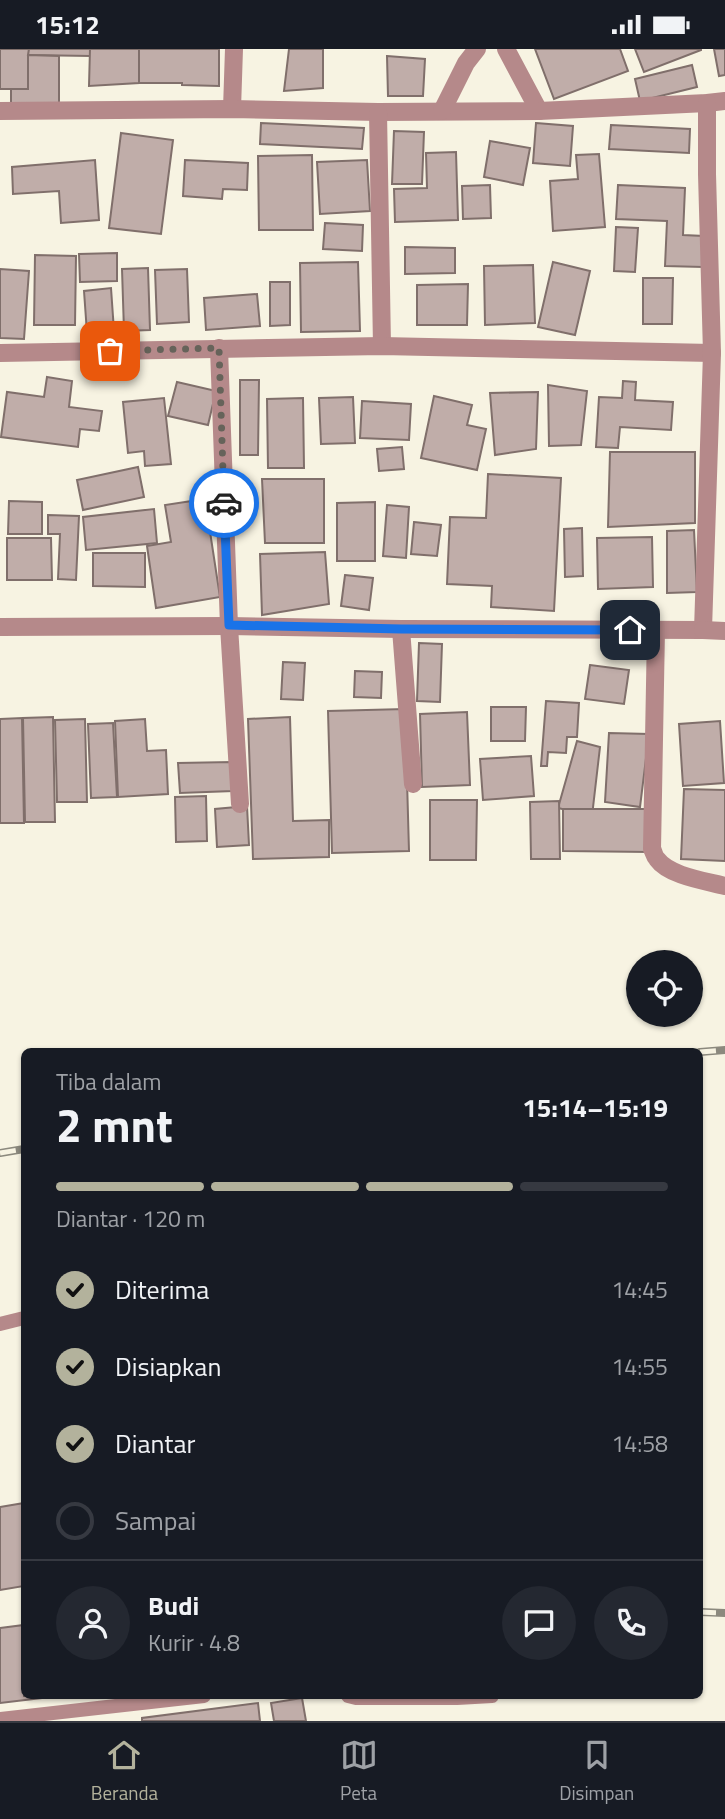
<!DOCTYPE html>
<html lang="id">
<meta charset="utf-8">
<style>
body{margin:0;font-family:"Titillium Web",sans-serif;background:#242831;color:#f1f3f6;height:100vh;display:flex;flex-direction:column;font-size:26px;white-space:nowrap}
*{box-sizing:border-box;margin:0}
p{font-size:23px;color:#9ea1a6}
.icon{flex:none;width:38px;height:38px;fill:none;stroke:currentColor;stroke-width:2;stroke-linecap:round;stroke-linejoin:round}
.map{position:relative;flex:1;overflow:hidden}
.drawer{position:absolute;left:21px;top:999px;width:682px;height:651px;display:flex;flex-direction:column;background:#171b24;border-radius:10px;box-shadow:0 2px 5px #0004}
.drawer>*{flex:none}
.fabs{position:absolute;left:626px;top:901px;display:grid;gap:14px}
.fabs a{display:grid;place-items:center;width:77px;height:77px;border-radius:50%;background:#171b24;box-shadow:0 2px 5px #0004;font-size:35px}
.pin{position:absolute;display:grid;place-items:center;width:60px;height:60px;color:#fff;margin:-30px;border-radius:14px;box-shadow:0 4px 10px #0006}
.courier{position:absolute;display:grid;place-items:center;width:70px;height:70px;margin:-35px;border:5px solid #1a73e8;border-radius:50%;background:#fff;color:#222;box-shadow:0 2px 9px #0007}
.head em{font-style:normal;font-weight:700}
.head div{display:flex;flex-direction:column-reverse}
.head{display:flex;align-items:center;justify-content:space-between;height:119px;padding:0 35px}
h1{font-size:46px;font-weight:700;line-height:52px}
.bar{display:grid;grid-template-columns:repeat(4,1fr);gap:10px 7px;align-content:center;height:84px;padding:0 35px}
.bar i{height:9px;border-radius:5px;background:#363941}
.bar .current{background:#b3b29c}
.bar p{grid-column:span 4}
.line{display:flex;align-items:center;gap:18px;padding:0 35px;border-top:2px solid #363941}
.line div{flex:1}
.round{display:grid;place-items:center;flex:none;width:74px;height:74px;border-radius:37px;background:#242831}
ol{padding:0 35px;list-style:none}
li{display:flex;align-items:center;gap:21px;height:77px}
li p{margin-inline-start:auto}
li .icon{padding:7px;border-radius:50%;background:#b3b29c;color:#111;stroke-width:4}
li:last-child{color:#9ea1a6}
li i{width:38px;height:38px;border:4px solid #363941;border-radius:50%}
.status{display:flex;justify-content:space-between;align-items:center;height:49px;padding:0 35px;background:#171b24;direction:ltr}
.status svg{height:19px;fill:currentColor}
.tab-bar{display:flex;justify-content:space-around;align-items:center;height:98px;border-top:2px solid #363941;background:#171b24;font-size:19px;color:#9ea1a6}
.tab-bar a{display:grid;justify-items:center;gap:4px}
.tab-bar .current{color:#b3b29c}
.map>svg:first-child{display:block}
.building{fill:#c0ada9;stroke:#806f6b;stroke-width:2}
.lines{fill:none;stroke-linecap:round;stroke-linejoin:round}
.service{stroke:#b5898a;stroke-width:14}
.minor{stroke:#b5898a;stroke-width:18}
.rail-casing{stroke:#8c897e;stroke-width:8}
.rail{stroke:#f7f3e2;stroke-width:5;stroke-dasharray:16;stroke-linecap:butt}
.done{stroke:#66635a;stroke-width:7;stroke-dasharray:0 12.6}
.route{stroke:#1a73e8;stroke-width:9}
</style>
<div class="status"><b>15:12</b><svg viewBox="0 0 49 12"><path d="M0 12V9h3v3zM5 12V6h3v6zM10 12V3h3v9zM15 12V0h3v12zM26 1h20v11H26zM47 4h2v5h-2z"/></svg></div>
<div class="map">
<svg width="725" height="1672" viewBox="0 0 725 1672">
<rect width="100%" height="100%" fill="#f7f3e2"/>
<!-- building -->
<g class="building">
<polygon points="0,0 29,0 28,40 0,40"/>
<polygon points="29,0 90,0 90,7 28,6"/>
<polygon points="90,0 139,0 139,34 89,37"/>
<polygon points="139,0 219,0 219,37 182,36 182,34 139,34"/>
<polygon points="289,0 323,0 323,39 284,42"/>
<polygon points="535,0 620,0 628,22 554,50"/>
<polygon points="635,0 701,0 701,1 644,23"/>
<polygon points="714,0 725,0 725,26 719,27"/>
<polygon points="28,6 59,7 59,56 11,56 11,40 28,40"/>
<polygon points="387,7 425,10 423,47 388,47"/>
<polygon points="692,16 697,38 640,52 635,30"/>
<polygon points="261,74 364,79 362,100 260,95"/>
<polygon points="536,74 573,77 570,117 533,114"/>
<polygon points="611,76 690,80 689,104 609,100"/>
<polygon points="394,82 424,83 422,135 392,135"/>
<polygon points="121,84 173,91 161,185 109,179"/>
<polygon points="490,92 530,99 523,136 484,128"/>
<polygon points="456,103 458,171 395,173 394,140 427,139 426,104"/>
<polygon points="599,105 605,178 553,182 550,132 578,130 576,106"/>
<polygon points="312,106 313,181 259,181 258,107"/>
<polygon points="95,111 99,171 61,174 59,142 13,145 12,118"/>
<polygon points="185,111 248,114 247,141 223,140 222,150 183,147"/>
<polygon points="367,111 370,162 320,165 317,113"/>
<polygon points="490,136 491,169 463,170 462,137"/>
<polygon points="618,136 685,139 683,186 704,187 703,218 665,217 667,172 616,170"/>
<polygon points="325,174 363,176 362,202 323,200"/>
<polygon points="616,178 638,179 635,223 614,222"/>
<polygon points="405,198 455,199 455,224 405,225"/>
<polygon points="117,204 117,232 80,233 79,205"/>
<polygon points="35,206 76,207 75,276 34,276"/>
<polygon points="358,213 360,282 301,283 300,214"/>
<polygon points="553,213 590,222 575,286 538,278"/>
<polygon points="533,216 535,274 485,276 484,217"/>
<polygon points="148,219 150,281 124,282 122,220"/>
<polygon points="0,220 29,222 24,290 0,289"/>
<polygon points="187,220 189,273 157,275 155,221"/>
<polygon points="643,229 673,229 672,275 643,275"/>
<polygon points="270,233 290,233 290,276 270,277"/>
<polygon points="468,235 467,276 417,276 417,236"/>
<polygon points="111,239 114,282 87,284 84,242"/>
<polygon points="257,245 260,277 206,281 204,249"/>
<polygon points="47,328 72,332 69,358 102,362 99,382 80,380 78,398 1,388 7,343 44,348"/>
<polygon points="240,331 259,331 258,406 240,406"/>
<polygon points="623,332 636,333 635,351 673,353 671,381 620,378 618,399 596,398 599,348 622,349"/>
<polygon points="177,333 216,342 208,376 168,367"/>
<polygon points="548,336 587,342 581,396 549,397"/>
<polygon points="538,343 536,400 495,406 490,344"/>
<polygon points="434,347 472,356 467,376 486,380 477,421 421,409"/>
<polygon points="353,348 355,394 321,395 319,349"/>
<polygon points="164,349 171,415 145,417 144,402 128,404 123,353"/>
<polygon points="303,349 304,419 268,419 267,350"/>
<polygon points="362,352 411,355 409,391 360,389"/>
<polygon points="402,398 404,420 379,422 377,400"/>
<polygon points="610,403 695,403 695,474 608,478"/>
<polygon points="138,418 144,448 83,461 77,431"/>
<polygon points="488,425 561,429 554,562 491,558 492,537 447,535 450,468 486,469"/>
<polygon points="262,430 324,430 324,494 265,494"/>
<polygon points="205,450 220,548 156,559 147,497 171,493 165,456"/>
<polygon points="9,452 42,453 42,485 8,485"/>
<polygon points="375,453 375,512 337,512 337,454"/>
<polygon points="387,456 409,458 406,509 383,507"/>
<polygon points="154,460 157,494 86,501 83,468"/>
<polygon points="48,466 79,467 76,531 58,530 60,485 48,485"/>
<polygon points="414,473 441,476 437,507 411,505"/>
<polygon points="582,479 583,527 565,528 564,480"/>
<polygon points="694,481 697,543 667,544 667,482"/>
<polygon points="652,488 653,538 598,540 597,489"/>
<polygon points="7,489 51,489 52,531 7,531"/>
<polygon points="325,503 329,555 262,566 260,505"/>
<polygon points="93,504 145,504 145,538 93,537"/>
<polygon points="345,526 373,529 369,561 341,557"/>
<polygon points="419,594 442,595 440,653 417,652"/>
<polygon points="283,613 305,614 303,651 281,650"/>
<polygon points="590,616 629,621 624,655 585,650"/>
<polygon points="355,622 382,623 381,649 354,648"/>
<polygon points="546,652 579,654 577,688 567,688 566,704 548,703 547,717 541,717"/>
<polygon points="491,658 526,658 525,692 491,692"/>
<polygon points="405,660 409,802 332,804 328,662"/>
<polygon points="467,663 470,736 422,738 420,665"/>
<polygon points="53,668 55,773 25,773 23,669"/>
<polygon points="290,668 293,772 329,771 329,808 253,810 248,670"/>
<polygon points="22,669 24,774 0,774 0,670"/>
<polygon points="85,670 87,753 57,753 55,671"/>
<polygon points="145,670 147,702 166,701 168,745 118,748 115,672"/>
<polygon points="720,672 724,734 683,737 679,675"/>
<polygon points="113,674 117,748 91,749 88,675"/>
<polygon points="609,684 649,685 640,758 605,753"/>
<polygon points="577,692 600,698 592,767 558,759"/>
<polygon points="531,707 534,747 483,751 480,710"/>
<polygon points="232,713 233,742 180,744 178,714"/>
<polygon points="684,740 725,741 725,812 681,810"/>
<polygon points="206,747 207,792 176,793 175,748"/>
<polygon points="430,751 477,751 476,811 430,811"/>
<polygon points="559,752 560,810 531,810 530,753"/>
<polygon points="247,757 249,796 217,798 215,760"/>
<polygon points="563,760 650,760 649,803 563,802"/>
<polygon points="24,1454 24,1537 0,1541 0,1458"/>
<polygon points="24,1576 24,1647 59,1647 0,1654 0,1579"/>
<polygon points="302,1649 306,1672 274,1672 271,1654"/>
<polygon points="258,1654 260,1672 142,1672 142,1669"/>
</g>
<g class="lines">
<!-- service -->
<g class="service">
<polyline points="0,1275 24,1269"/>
<polyline points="348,1647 356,1649 457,1649 492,1647"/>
<polyline points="0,1670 204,1647"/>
</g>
<!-- minor -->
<g class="minor">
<polyline points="506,0 539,62"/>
<polyline points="232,60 234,0"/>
<polyline points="0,62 232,60 378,63 539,62 707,54 725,52"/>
<polyline points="442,62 466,14 477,0"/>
<polyline points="378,63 382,297"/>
<polyline points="219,299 229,577 240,755"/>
<polyline points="0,304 382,297 712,304"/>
<polyline points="0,578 229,577 401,580 703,581 712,304 707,125 707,54"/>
<polyline points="401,580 413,735"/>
<path d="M656,581L652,800C654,803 654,807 657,810C669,827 706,832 725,837"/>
<polyline points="703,581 725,582"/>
</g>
<!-- rail casing -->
<g class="rail-casing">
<g id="rail">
<polyline points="700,1003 725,1001"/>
<polyline points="0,1104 24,1100"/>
<polyline points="700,1563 725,1564"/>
</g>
</g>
<!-- rail -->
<use href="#rail" class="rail"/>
</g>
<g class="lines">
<!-- done -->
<polyline class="done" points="110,302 219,299 224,454"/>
<!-- route -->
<polyline class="route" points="224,454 229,576 401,580 630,581"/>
</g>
</svg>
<div class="fabs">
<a><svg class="icon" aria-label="locate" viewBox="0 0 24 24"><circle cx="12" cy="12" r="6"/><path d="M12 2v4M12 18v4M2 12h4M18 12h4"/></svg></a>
</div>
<div class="pin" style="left:110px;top:302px;background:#ea580c"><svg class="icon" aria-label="bag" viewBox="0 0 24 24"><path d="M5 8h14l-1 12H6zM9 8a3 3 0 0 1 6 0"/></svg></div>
<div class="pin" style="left:630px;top:581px;background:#1f2937"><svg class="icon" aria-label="home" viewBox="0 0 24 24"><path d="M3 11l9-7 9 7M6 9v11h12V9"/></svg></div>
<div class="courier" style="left:224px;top:454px"><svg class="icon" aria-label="car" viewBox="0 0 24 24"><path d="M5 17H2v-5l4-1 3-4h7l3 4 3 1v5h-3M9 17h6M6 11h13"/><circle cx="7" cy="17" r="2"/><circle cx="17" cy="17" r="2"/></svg></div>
<section class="drawer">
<div class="head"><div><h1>2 mnt</h1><p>Tiba dalam</p></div><em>15:14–15:19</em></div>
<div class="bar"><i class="current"></i><i class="current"></i><i class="current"></i><i></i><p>Diantar · 120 m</p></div>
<ol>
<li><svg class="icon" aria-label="check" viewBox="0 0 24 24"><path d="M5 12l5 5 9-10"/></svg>Diterima<p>14:45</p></li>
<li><svg class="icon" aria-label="check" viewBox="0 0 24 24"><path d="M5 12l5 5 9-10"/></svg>Disiapkan<p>14:55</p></li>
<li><svg class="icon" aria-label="check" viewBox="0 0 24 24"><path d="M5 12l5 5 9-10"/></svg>Diantar<p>14:58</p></li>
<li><i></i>Sampai</li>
</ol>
<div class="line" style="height:126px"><a class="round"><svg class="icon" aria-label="person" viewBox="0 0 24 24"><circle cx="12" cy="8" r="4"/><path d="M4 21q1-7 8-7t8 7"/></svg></a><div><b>Budi</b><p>Kurir · 4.8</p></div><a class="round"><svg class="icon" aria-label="chat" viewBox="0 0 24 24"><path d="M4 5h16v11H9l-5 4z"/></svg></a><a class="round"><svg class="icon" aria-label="phone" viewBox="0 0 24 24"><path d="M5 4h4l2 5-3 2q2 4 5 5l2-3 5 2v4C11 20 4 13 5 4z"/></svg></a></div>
</section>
</div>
<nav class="tab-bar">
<a class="current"><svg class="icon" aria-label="home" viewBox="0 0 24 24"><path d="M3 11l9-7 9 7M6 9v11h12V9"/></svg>Beranda</a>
<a><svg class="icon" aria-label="map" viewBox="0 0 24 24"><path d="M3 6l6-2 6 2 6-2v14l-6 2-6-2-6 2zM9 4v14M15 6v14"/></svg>Peta</a>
<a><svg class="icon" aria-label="saved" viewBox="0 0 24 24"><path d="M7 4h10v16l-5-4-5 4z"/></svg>Disimpan</a>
</nav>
